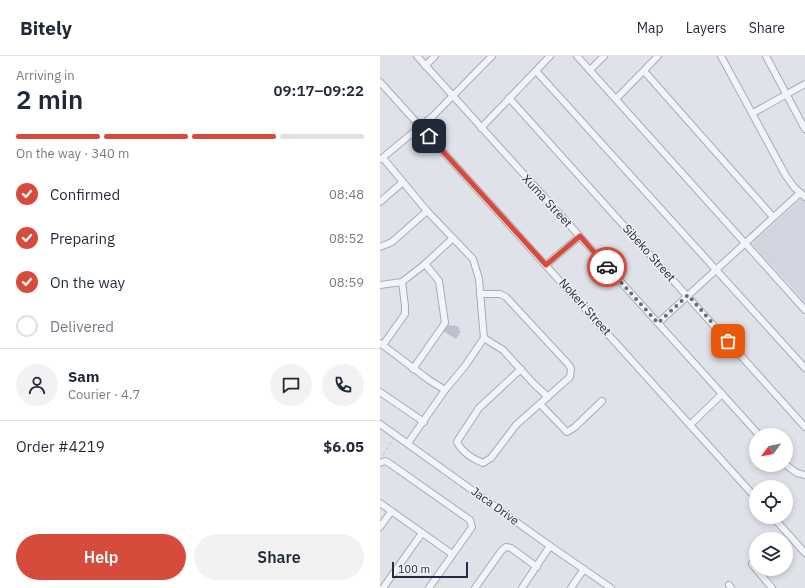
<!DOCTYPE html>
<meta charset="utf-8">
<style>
body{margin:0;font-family:"IBM Plex Sans",sans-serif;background:#f2f2f3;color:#1f2937;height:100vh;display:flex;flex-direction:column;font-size:15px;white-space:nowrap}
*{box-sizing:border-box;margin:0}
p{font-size:13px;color:#747a83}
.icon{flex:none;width:22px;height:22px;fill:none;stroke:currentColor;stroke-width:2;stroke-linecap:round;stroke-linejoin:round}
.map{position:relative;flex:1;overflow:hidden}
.drawer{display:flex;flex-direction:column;background:#fff;width:380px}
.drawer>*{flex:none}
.needle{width:26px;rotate:238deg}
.tools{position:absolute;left:369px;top:372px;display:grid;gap:8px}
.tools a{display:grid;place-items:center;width:44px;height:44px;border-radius:50%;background:#fff;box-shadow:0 2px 6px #0003;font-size:20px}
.scale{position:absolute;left:12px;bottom:10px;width:76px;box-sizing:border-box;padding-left:4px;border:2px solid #272b43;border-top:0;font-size:11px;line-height:14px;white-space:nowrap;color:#272b43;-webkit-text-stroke:3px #f0f1f7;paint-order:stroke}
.pin{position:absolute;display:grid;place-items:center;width:34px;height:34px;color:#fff;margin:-17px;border-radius:8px;box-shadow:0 2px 6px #0006}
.courier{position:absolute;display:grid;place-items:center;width:40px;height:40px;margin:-20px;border:3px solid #d74b3d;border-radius:50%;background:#fff;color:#222;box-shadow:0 1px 5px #0007}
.overview em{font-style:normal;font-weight:600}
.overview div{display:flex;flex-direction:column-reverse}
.overview{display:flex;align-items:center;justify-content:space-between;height:68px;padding:0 16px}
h1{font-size:26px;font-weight:600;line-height:30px}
.bar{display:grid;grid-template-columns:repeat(4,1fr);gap:6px 4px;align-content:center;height:48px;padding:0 16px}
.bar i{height:5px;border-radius:3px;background:#e0e1e3}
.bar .active{background:#d74b3d}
.bar p{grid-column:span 4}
.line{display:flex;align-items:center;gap:10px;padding:0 16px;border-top:1px solid #e0e1e3}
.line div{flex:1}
.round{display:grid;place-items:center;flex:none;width:42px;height:42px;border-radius:21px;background:#f2f2f3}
ol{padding:0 16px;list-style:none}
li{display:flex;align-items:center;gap:12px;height:44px}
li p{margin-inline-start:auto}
li .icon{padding:4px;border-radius:50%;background:#d74b3d;color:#fff;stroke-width:4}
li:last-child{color:#747a83}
li i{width:22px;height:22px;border:2px solid #e0e1e3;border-radius:50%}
.action{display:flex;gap:8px;margin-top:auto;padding:8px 16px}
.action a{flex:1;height:46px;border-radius:24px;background:#d74b3d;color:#fff;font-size:16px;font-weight:600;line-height:46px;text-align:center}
.action a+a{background:#f2f2f3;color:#1f2937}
header{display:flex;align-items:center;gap:24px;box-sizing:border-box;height:56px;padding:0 20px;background:#fff;border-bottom:1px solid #e0e1e3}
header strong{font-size:19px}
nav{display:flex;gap:22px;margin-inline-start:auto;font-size:14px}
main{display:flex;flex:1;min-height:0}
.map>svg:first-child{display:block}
.built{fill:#d2d4df}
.building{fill:#bdbfcd}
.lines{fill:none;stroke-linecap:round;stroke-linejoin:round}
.minor-casing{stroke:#a8abb8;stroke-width:8}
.path{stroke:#bec0c9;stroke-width:1;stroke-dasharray:3 3;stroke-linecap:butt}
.minor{stroke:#f3f4f8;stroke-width:6}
.done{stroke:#686b7d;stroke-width:4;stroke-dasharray:0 7.2}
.route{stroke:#d74b3d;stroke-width:5}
.labels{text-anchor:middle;stroke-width:3;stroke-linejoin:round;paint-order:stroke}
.street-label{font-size:12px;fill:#272b43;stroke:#f0f1f7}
</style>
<header>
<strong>Bitely</strong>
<nav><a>Map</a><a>Layers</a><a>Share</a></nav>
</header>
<main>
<section class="drawer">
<div class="overview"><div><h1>2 min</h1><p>Arriving in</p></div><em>09:17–09:22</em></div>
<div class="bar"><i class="active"></i><i class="active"></i><i class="active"></i><i></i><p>On the way · 340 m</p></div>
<ol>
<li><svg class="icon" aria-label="check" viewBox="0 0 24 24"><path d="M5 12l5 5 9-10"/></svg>Confirmed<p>08:48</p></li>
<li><svg class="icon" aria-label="check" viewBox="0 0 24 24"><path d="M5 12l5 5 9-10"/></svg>Preparing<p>08:52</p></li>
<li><svg class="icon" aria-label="check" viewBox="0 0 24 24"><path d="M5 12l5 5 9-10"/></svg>On the way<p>08:59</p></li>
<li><i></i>Delivered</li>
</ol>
<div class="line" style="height:72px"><a class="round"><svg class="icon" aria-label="person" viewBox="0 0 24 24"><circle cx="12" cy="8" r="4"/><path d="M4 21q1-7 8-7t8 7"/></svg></a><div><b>Sam</b><p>Courier · 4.7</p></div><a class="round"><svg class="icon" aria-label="chat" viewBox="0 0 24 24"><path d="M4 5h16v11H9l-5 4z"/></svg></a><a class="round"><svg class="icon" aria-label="phone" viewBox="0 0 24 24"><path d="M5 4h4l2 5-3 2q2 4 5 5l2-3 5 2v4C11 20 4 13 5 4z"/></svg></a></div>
<div class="line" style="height:52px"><div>Order #4219</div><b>$6.05</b></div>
<div class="action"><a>Help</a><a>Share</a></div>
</section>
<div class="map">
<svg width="425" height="532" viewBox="0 0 425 532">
<rect width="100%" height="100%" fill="#e0e2ea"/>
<!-- built -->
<polygon class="built" points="423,142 425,144 425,246 373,189 375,185 421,143"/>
<!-- building -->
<polygon class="building" points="67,269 76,270 80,272 78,274 81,275 76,283 63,275"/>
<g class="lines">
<!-- minor casing -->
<g class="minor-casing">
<g id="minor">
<polyline points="37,0 379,379"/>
<polyline points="197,0 425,254"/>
<polyline points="341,0 406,120 414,131 425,141"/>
<polyline points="386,0 425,73"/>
<polyline points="45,10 55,0"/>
<polyline points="210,14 224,0"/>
<polyline points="156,15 425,312"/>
<polyline points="264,15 393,161"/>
<polyline points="0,26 376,442"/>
<polyline points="129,42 425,371"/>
<polyline points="236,43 278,0"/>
<polyline points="373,57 425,28"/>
<polyline points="101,72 170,0"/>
<polyline points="3,102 47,155 93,203 99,223 102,260 104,282 85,310 65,334 28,387"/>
<polyline points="1,103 53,60 112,0"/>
<polyline points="0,146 23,126"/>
<polyline points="0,191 12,186 47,155"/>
<polyline points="166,209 200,180"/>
<polyline points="0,229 22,226 45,208 73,182"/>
<path d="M100,238H120L126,241L189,309L191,313L190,321L136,369L111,402L103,407C93,403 82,396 77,386L78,384L99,352L141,313"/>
<polyline points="278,267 420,137"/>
<polyline points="104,282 123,294 154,328 168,341"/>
<polyline points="0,287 49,324 65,334"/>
<polyline points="3,289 25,258 25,250 22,226"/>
<polyline points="33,313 65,267 59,225 45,208"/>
<polyline points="0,336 44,366"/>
<polyline points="160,348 187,376 195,371 222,345"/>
<polyline points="0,368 170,490 231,532"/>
<polyline points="310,369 342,338"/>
<polyline points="0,407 5,405 9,407 90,464 92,471 49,532"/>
<polyline points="406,409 417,417 425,419"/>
<polyline points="0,447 72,498"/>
<polyline points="393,461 425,497"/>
<polyline points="0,471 11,456"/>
<polyline points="372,508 392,532"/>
<polyline points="349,529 351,532"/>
<polyline points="3,532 42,477"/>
<polyline points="95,532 122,494 126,491 131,492 157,511"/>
<polyline points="142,532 170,490"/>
<polyline points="191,532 204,513"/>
</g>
</g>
<!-- path -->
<polyline class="path" points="3,399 13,383"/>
<!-- minor -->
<use href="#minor" class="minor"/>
</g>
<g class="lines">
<!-- done -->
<polyline class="done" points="227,211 278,267 308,239 348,285"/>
<!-- route -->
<polyline class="route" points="49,80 166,209 200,180 227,211"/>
</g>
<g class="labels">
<!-- street labels -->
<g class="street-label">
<text transform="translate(167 145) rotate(47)" y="4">Xuma Street</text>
<text transform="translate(269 197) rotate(48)" y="4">Sibeko Street</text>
<text transform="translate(205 251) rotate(48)" y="4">Nokeri Street</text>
<text transform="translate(115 450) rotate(36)" y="4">Jaca Drive</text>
</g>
</g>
</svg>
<div class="tools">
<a><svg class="needle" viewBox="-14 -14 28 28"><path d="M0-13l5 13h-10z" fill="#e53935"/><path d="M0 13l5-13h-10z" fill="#747a83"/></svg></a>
<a><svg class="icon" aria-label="locate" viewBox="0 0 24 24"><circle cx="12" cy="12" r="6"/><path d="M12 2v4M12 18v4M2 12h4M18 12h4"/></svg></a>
<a><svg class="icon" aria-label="layers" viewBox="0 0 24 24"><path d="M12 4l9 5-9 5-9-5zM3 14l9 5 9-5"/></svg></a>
</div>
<div class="scale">100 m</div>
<div class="pin" style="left:348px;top:285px;background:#ea580c"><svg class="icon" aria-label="bag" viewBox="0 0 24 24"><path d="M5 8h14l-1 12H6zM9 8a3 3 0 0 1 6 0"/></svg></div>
<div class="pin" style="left:49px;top:80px;background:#1f2937"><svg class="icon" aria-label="home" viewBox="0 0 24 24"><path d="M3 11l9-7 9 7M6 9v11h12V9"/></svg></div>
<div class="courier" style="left:227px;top:211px"><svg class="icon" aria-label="car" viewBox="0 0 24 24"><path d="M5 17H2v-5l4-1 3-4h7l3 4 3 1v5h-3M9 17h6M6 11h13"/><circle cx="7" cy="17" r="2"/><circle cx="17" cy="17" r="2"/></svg></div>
</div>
</main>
